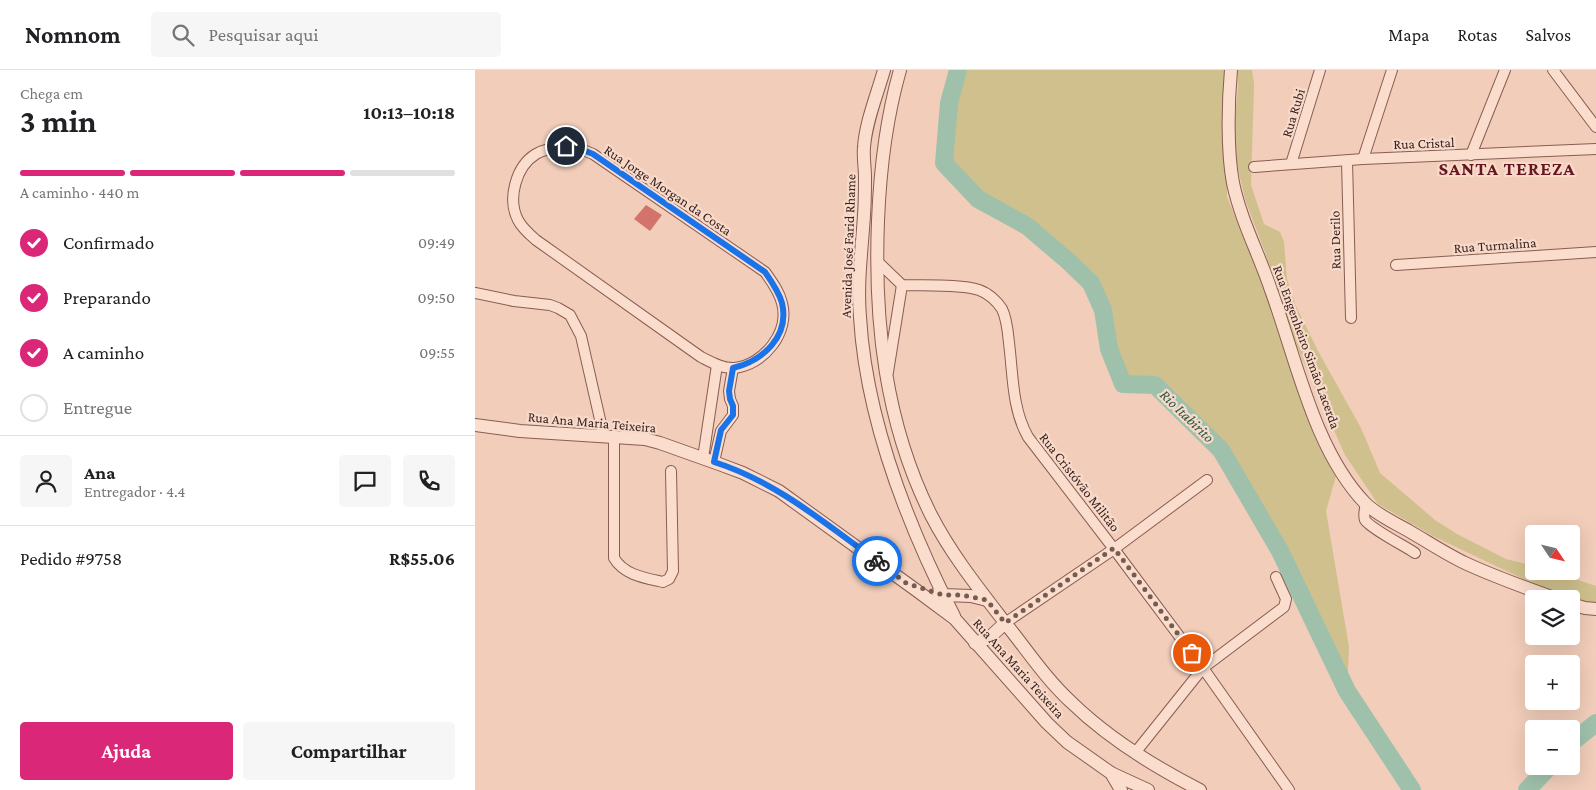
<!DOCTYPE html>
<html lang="pt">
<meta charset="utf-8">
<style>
body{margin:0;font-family:"Crimson Pro",serif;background:#f6f6f6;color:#202124;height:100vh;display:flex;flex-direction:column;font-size:19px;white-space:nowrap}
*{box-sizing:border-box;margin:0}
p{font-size:16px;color:#757577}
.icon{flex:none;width:28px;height:28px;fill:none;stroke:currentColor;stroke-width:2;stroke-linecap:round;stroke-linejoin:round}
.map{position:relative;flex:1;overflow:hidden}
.panel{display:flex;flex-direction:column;background:#fff;width:475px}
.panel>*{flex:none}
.needle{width:32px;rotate:125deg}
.fabs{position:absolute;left:1050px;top:455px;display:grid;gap:10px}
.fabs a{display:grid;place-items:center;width:55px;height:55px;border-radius:5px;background:#fff;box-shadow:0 5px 20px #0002;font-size:25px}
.pin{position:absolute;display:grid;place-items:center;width:42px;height:42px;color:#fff;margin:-21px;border:2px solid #fff;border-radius:50%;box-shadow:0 1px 5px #0007}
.courier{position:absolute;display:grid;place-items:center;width:50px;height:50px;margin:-25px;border:4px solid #1a73e8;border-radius:50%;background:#fff;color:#222;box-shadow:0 1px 6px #0007}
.head em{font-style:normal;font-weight:700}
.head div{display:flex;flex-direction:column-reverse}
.head{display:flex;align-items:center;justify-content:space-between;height:85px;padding:0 20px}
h1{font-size:32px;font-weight:700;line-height:38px}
.bar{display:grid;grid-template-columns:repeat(4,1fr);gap:8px 5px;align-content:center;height:60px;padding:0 20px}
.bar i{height:6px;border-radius:4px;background:#e0e0e0}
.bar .selected{background:#db2777}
.bar p{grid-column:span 4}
.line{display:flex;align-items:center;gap:12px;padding:0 20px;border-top:1px solid #e0e0e0}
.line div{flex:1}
.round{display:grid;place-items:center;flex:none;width:52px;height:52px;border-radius:5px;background:#f6f6f6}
ol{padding:0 20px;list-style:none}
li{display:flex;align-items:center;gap:15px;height:55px}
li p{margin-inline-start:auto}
li .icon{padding:5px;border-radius:50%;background:#db2777;color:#fff;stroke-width:4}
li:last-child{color:#757577}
li i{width:28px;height:28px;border:2px solid #e0e0e0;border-radius:50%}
.action{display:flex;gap:10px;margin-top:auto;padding:10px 20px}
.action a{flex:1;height:58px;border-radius:5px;background:#db2777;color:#fff;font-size:20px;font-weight:700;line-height:58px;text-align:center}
.action a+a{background:#f6f6f6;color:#202124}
header{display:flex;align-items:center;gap:30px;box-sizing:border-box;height:70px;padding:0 25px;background:#fff;border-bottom:1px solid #e0e0e0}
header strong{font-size:24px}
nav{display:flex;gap:28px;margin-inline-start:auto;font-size:18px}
.search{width:350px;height:45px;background:#f6f6f6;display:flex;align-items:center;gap:12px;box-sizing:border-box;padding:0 18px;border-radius:5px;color:#757577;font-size:19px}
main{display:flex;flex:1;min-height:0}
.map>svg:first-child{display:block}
.green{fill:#cfc08d}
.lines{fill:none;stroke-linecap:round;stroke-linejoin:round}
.river{stroke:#9fc1ab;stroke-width:18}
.building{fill:#d2736c}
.minor-casing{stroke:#885d53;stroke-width:12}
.tertiary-casing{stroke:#885d53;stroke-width:14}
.minor{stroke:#fbddcd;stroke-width:10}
.tertiary{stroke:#fbddcd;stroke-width:12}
.done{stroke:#775b51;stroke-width:5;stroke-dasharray:0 9}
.route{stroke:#1a73e8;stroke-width:6}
.labels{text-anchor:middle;stroke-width:4.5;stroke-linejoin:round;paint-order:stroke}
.street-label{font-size:14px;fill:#361d19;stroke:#f8daca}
.water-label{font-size:15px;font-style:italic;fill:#275743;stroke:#f8daca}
.district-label{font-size:19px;font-weight:bold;letter-spacing:1px;fill:#661621;stroke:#f8daca}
</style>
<header>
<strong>Nomnom</strong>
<div class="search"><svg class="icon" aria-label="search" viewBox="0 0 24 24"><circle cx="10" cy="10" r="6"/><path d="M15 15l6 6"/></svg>Pesquisar aqui</div>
<nav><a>Mapa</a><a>Rotas</a><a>Salvos</a></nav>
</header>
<main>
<section class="panel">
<div class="head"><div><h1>3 min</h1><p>Chega em</p></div><em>10:13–10:18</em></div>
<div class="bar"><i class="selected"></i><i class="selected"></i><i class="selected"></i><i></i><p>A caminho · 440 m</p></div>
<ol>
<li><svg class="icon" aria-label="check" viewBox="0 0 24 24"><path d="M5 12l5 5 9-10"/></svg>Confirmado<p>09:49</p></li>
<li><svg class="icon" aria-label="check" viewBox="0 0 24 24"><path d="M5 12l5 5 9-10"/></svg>Preparando<p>09:50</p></li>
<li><svg class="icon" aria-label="check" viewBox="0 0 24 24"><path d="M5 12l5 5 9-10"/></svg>A caminho<p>09:55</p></li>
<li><i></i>Entregue</li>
</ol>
<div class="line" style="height:90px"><a class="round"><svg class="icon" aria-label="person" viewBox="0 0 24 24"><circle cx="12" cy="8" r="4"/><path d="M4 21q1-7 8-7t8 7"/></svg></a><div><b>Ana</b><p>Entregador · 4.4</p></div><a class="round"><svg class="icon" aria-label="chat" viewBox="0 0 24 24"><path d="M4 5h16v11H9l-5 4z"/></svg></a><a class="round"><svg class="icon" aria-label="phone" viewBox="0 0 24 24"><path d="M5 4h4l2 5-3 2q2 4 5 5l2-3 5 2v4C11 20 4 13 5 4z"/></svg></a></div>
<div class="line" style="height:65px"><div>Pedido #9758</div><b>R$55.06</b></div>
<div class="action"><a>Ajuda</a><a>Compartilhar</a></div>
</section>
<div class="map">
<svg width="1121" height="720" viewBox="0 0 1121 720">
<rect width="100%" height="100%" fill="#f1cdba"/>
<!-- green -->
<g class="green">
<polygon points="483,0 755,0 752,28 752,127 792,224 824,318 861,406 851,441 874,577 872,621 805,481 746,380 680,315 648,314 634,279 628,240 616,213 593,191 552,156 503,129 469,93 474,33"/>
<polygon points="763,0 777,0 779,14 776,115 789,154 805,162 809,172 812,209 820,234 843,281 886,358 905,403 960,450 982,464 1031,489 1059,496 1059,501 1076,501 1121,516 1121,536 1092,529 1025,498 958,466 903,434 870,385 818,268 791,185 770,129 757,73 763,19"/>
</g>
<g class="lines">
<!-- river -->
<g class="river">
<polyline points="483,0 474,33 469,93 503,129 552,156 593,191 616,213 628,240 634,279 648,314 680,315 746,380 805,481 872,621 937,720"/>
<polyline points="1096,673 1121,653"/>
<polyline points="1052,720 1075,696"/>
</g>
</g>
<!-- building -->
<polygon class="building" points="171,135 187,145 175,161 159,149"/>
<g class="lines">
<!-- minor casing -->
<g class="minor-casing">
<g id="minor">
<polyline points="1078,0 1121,57"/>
<path d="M91,76L103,78L118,84L290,202C297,212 304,221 307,233C315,262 289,295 259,298C248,299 236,292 226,287L61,170C54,164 47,158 43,150C32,129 41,96 61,84C70,79 81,77 91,76Z"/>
<polyline points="996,85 1030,0"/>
<polyline points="888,89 917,0"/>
<polyline points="872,91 876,248"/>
<polyline points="816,94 845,0"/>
<polyline points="779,97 888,89 1121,79"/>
<path d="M402,191L427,215C448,216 485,214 504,220C513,223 522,231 527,239C532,249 533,263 534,273C538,304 537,339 553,367L639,479L728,598L814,720"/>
<polyline points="921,195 1121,182"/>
<polyline points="0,223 39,231 75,235 83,238 95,245 106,266 129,367"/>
<polyline points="413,302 427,215"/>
<path d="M139,367V488C149,505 170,508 188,512L194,509L198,501L196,401"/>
<polyline points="228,388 242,295"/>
<polyline points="239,392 246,361 258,345 258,336 255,329 254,321 258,298"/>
<path d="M891,434C890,439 888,445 890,450C896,459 930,476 940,483"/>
<polyline points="530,553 639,479 732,410"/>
<polyline points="660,683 728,598 809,537 811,529 801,507"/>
</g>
</g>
<!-- tertiary casing -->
<g class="tertiary-casing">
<g id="tertiary">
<path d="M409,0C402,25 391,51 389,77C388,87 390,97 390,107C390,120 390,133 389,145C387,179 382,213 385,247C391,349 433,456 479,546"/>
<path d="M425,0C411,49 405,100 403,151C399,252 410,353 456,445C476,484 504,519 531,554C552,580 571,609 596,632C634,669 678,696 725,720"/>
<path d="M756,0C753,33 752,81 758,113C766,151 784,184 796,220C821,288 839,380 890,433C902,445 920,453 934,461C953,472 971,484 990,493C1020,507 1051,518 1082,529"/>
<polyline points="0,355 45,361 170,369 185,373 244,394 268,403 304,421 441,520 480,549 572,653 592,672 636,703 646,720"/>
<polyline points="463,523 468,525 496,526 512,530"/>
<polyline points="1096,534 1110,538 1121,539"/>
<polyline points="500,573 514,568 530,553"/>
<polyline points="636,703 673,720"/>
</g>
</g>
<!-- minor -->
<use href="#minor" class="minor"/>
<!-- tertiary -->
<use href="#tertiary" class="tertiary"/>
</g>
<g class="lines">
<!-- done -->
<polyline class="done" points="402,491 431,513 468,525 486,525 512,530 530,553 639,478 717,583"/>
<!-- route -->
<path class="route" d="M91,76L103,78L118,84L290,202C297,212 304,222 307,233C315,267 287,291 258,298L254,321L255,329L258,336V345L246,360L239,392C300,411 351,454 402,491"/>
</g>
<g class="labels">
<!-- street labels -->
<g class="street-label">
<text transform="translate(818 43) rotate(-73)" y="5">Rua Rubi</text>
<text transform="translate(949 73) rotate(-2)" y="5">Rua Cristal</text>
<text transform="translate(193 120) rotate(34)" y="5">Rua Jorge Morgan da Costa</text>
<text transform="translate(860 170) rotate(-91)" y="5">Rua Derilo</text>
<text transform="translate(1020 175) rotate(-4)" y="5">Rua Turmalina</text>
<text transform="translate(373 176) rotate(-88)" y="5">Avenida José Farid Rhame</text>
<text transform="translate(832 277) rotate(70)" y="5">Rua Engenheiro Simão Lacerda</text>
<text transform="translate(117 352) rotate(5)" y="5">Rua Ana Maria Teixeira</text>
<text transform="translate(605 412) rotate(52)" y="5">Rua Cristóvão Militão</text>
<text transform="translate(544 598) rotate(48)" y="5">Rua Ana Maria Teixeira</text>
</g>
<!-- water labels -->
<g class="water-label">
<text transform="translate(712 346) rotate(44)" y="5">Rio Itabirito</text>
</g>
<!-- district labels -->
<g class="district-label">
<text x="1032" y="105">SANTA TEREZA</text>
</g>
</g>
</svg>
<div class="fabs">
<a><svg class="needle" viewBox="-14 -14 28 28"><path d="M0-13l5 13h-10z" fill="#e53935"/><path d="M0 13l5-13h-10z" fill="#757577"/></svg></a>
<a><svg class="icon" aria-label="layers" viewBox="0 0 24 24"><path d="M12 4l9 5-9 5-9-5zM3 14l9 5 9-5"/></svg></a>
<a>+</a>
<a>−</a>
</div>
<div class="pin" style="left:717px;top:583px;background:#ea580c"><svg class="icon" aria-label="bag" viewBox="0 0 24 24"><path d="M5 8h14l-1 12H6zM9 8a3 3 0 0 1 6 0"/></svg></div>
<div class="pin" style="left:91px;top:76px;background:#1f2937"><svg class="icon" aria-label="home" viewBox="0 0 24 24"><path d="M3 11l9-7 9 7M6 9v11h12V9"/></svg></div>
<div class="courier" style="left:402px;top:491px"><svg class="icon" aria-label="bike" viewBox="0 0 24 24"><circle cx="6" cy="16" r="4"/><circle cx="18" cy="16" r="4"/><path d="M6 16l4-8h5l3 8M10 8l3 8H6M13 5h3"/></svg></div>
</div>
</main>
